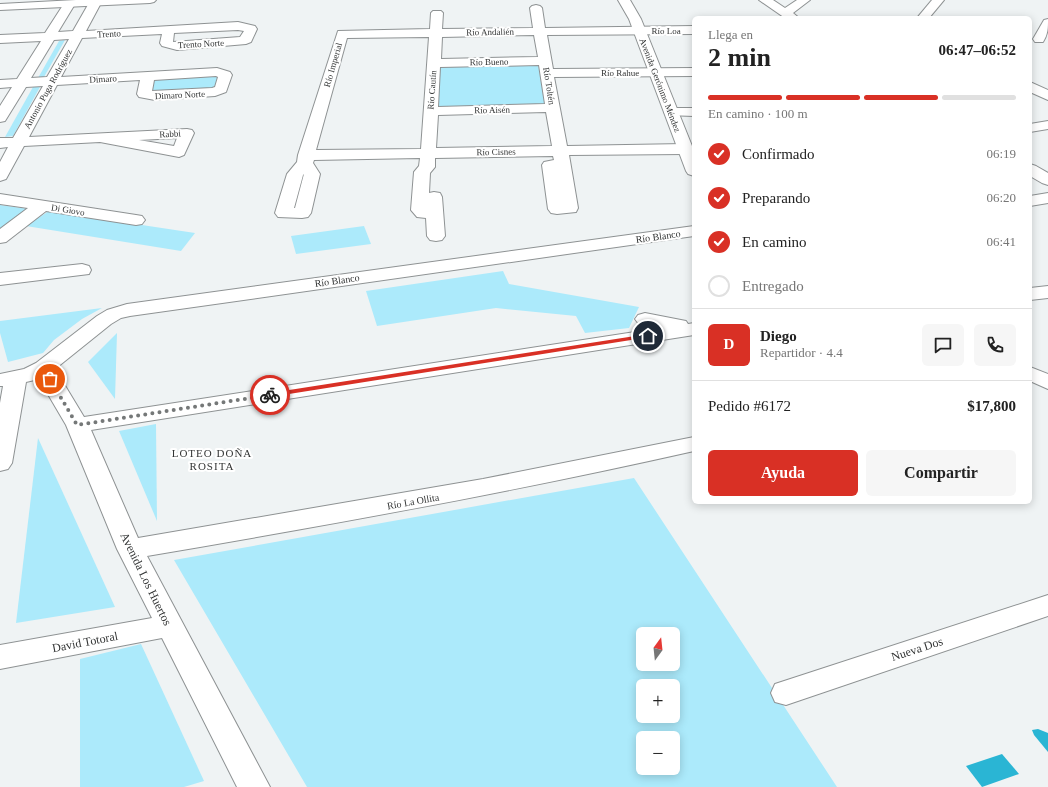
<!DOCTYPE html>
<html lang="es">
<meta charset="utf-8">
<style>
body{margin:0;font-family:"Times New Roman",serif;background:#f6f6f6;color:#222;height:100vh;display:flex;flex-direction:column;font-size:15px;white-space:nowrap}
*{box-sizing:border-box;margin:0}
p{font-size:13px;color:#767676}
.icon{flex:none;width:22px;height:22px;fill:none;stroke:currentColor;stroke-width:2;stroke-linecap:round;stroke-linejoin:round}
.map{position:relative;flex:1;overflow:hidden}
.sheet{position:absolute;left:692px;top:16px;width:340px;height:488px;display:flex;flex-direction:column;background:#fff;border-radius:6px;box-shadow:0 2px 10px #0003}
.sheet>*{flex:none}
.needle{width:26px;rotate:15deg}
.buttons{position:absolute;left:636px;top:627px;display:grid;gap:8px}
.buttons a{display:grid;place-items:center;width:44px;height:44px;border-radius:6px;background:#fff;box-shadow:0 2px 10px #0003;font-size:20px}
.pin{position:absolute;display:grid;place-items:center;width:34px;height:34px;color:#fff;margin:-17px;border:2px solid #fff;border-radius:50%;box-shadow:0 1px 4px #0007}
.courier{position:absolute;display:grid;place-items:center;width:40px;height:40px;margin:-20px;border:3px solid #d93025;border-radius:50%;background:#fff;color:#222;box-shadow:0 1px 5px #0007}
.headline em{font-style:normal;font-weight:800}
.headline div{display:flex;flex-direction:column-reverse}
.headline{display:flex;align-items:center;justify-content:space-between;height:68px;padding:0 16px}
h1{font-size:26px;font-weight:800;line-height:30px}
.bar{display:grid;grid-template-columns:repeat(4,1fr);gap:6px 4px;align-content:center;height:48px;padding:0 16px}
.bar i{height:5px;border-radius:3px;background:#e0e0e0}
.bar .active{background:#d93025}
.bar p{grid-column:span 4}
.line{display:flex;align-items:center;gap:10px;padding:0 16px;border-top:1px solid #e0e0e0}
.line div{flex:1}
.round{display:grid;place-items:center;flex:none;width:42px;height:42px;border-radius:6px;background:#f6f6f6}
ol{padding:0 16px;list-style:none}
li{display:flex;align-items:center;gap:12px;height:44px}
li p{margin-inline-start:auto}
li .icon{padding:4px;border-radius:50%;background:#d93025;color:#fff;stroke-width:4}
li:last-child{color:#767676}
li i{width:22px;height:22px;border:2px solid #e0e0e0;border-radius:50%}
.button{display:flex;gap:8px;margin-top:auto;padding:8px 16px}
.button a{flex:1;height:46px;border-radius:6px;background:#d93025;color:#fff;font-size:16px;font-weight:800;line-height:46px;text-align:center}
.button a+a{background:#f6f6f6;color:#222}
.map>svg:first-child{display:block}
.green{fill:#aceafb;fill-rule:evenodd}
.water{fill:#2ab5d4}
.lines{fill:none;stroke-linecap:round;stroke-linejoin:round}
.minor-casing{stroke:#8e9293;stroke-width:2}
.tertiary-casing{stroke:#8e9293;stroke-width:2}
.secondary-casing{stroke:#8e9293;stroke-width:2}
.minor{fill:#fff;fill-rule:evenodd}
.tertiary{fill:#fff;fill-rule:evenodd}
.secondary{fill:#fff;fill-rule:evenodd}
.route{fill:#d93025}
.done{stroke:#757878;stroke-width:4;stroke-dasharray:0 7.2}
.labels{text-anchor:middle;stroke-width:4;stroke-linejoin:round;paint-order:stroke}
.far-street-label{font-size:9px;fill:#333535;stroke:#fff}
.street-label{font-size:10px;fill:#333535;stroke:#fff}
.neighbourhood-label{font-size:11px;letter-spacing:1px;fill:#333535;stroke:#fff}
.near-street-label{font-size:12px;fill:#333535;stroke:#fff}
</style>
<div class="map">
<svg width="1048" height="787" viewBox="0 0 1048 787">
<rect width="100%" height="100%" fill="#eff3f4"/>
<!-- green -->
<g class="green">
<polygon points="65,40 44,77 38,78 59,41"/>
<polygon points="538,64 545,106 437,108 438,65"/>
<polygon points="219,76 215,89 152,94 152,79"/>
<polygon points="33,87 40,87 13,136 5,137"/>
<polygon points="0,205 29,209 0,230"/>
<polygon points="49,211 195,233 181,251 26,226"/>
<polygon points="364,226 371,244 296,254 291,236"/>
<polygon points="503,271 509,284 639,307 629,328 585,333 576,316 496,308 377,326 366,291"/>
<polygon points="102,308 82,319 54,340 43,353 8,362 0,333 0,321"/>
<polygon points="117,333 115,399 88,362"/>
<polygon points="156,424 157,521 119,431"/>
<polygon points="38,438 115,607 16,623"/>
<path d="M634,478L837,787H307L174,560ZM643,634H673V664H643ZM643,686H673V716H643ZM643,738H673V768H643Z"/>
<polygon points="141,644 204,781 184,787 80,787 80,659"/>
</g>
<!-- water -->
<g class="water">
<polygon points="1038,729 1048,733 1048,752 1034,735 1032,730"/>
<polygon points="1002,754 1019,774 982,787 966,766"/>
</g>
<g class="lines">
<!-- minor casing -->
<g class="minor-casing">
<g id="minor">
<path d="M93,0L99,1L101,3L86,31L238,22L255,26L257,29L251,42L246,44L177,50L162,46L160,43L162,34L82,38L61,77L217,68L230,72L232,75L226,92L215,96L155,100L139,97L137,94L140,80L57,85L29,137L187,129L192,130L194,133L184,155L179,157L100,142L24,146L6,179L0,181V162L8,147L0,148V138H13L43,86L26,87L5,121L0,122V106L12,87L0,88V80L17,79L41,41L0,43V35L45,33L65,2H73L75,4L58,32L73,31L89,3ZM238,30L244,31L240,37L173,42L174,33ZM69,39L47,77L31,78L54,40ZM216,76L218,77L215,87L212,88L152,91L154,80ZM177,138L174,146L139,140Z"/>
<polygon points="759,0 773,0 785,8 797,0 810,0 793,13 799,18 785,18"/>
<polygon points="932,0 944,0 929,18 917,18"/>
<path d="M536,5L540,6L542,8L545,28L694,26V34L547,35L553,69L694,68V76L554,77L567,146L685,144L690,146L693,149L690,152L685,154L569,155L578,208L576,212L557,214L551,213L548,209L542,165L544,162L554,160L553,156L435,158V167L430,173L429,193L434,192L440,193L442,197L445,236L442,240L436,241L430,240L427,236L426,218L417,217L411,210L414,172L419,166L420,158L314,160L313,163L320,174L311,213L308,217L302,218L278,217L275,213L287,174L297,162L298,155L338,31L430,29L431,13L433,11H441L443,13L442,29L533,28L530,8L532,6ZM534,35L538,57L441,59L442,37ZM429,37L421,149L316,150L347,38ZM539,65L545,104L438,107L440,67ZM546,112L552,146L436,148L438,115ZM304,174L295,208H294L303,175Z"/>
<path d="M1048,19C1048,28 1048,34 1043,42H1035L1033,39L1044,20Z"/>
<polygon points="1030,82 1048,90 1048,100 1030,92"/>
<polygon points="671,108 694,108 694,116 666,115 664,112 666,109"/>
<polygon points="1048,121 1048,129 1030,132 1030,124"/>
<polygon points="1030,164 1036,166 1048,173 1048,185 1042,183 1030,176"/>
<polygon points="1048,193 1048,203 1030,206 1030,196"/>
<polygon points="0,194 136,215 142,216 145,220 142,224 136,225 46,211 6,242 0,243 0,229 28,208 0,204"/>
<path d="M694,226V236L130,316L121,318L111,324L55,369L84,417L661,328L638,323L635,319L638,315L645,313L686,321L688,324L694,323V335L91,430L138,538L483,479L694,437V451C513,492 330,525 147,556L270,787H237L162,638L0,669V645L152,618L117,549L66,425L39,379L26,382L12,463L8,469L0,471V403L3,386H0V374L24,369L36,363L97,316L107,310L127,304Z"/>
<polygon points="82,264 89,266 91,270 89,274 0,285 0,273"/>
<polygon points="1048,286 1048,298 1030,300 1030,288"/>
<polygon points="1048,595 1048,616 786,705 775,702 771,693 775,684"/>
</g>
</g>
<!-- tertiary casing -->
<g class="tertiary-casing">
<g id="tertiary">
<polygon points="618,0 630,0 641,19 694,151 694,176 688,174 686,171 629,19"/>
<polygon points="1030,367 1048,374 1048,389 1030,381"/>
</g>
</g>
<!-- secondary casing -->
<g class="secondary-casing">
<polygon id="secondary" points="76,0 156,0 154,2 150,3 0,10 0,4"/>
</g>
<!-- minor -->
<use href="#minor" class="minor"/>
<!-- tertiary -->
<use href="#tertiary" class="tertiary"/>
<!-- secondary -->
<use href="#secondary" class="secondary"/>
</g>
<!-- route -->
<polygon class="route" points="648,334 651,336 650,337 270,397 267,395 270,393"/>
<g class="lines">
<!-- done -->
<polyline class="done" points="50,379 77,425 270,395"/>
</g>
<g class="labels">
<!-- far-street labels -->
<g class="far-street-label">
<text x="666" y="34">Río Loa</text>
<text transform="translate(490 32) rotate(-1)" y="3">Río Andalién</text>
<text transform="translate(109 34) rotate(-3)" y="3">Trento</text>
<text transform="translate(201 44) rotate(-3)" y="3">Trento Norte</text>
<text transform="translate(489 62) rotate(-1)" y="3">Río Bueno</text>
<text transform="translate(333 65) rotate(-74)" y="3">Río Imperial</text>
<text x="620" y="76">Río Rahue</text>
<text transform="translate(103 79) rotate(-3)" y="3">Dimaro</text>
<text transform="translate(660 85) rotate(69)" y="3">Avenida Gerónimo Méndez</text>
<text transform="translate(549 86) rotate(81)" y="3">Río Toltén</text>
<text transform="translate(48 89) rotate(-61)" y="3">Antonio Puga Rodríguez</text>
<text transform="translate(432 90) rotate(-86)" y="3">Río Cautín</text>
<text transform="translate(180 95) rotate(-3)" y="3">Dimaro Norte</text>
<text transform="translate(492 110) rotate(-1)" y="3">Río Aisén</text>
<text transform="translate(170 134) rotate(-3)" y="3">Rabbi</text>
<text transform="translate(496 152) rotate(-1)" y="3">Río Cisnes</text>
<text transform="translate(68 210) rotate(9)" y="3">Di Giovo</text>
</g>
<!-- street labels -->
<g class="street-label">
<text transform="translate(658 236) rotate(-8)" y="4">Río Blanco</text>
<text transform="translate(337 280) rotate(-8)" y="4">Río Blanco</text>
<text transform="translate(413 501) rotate(-10)" y="4">Río La Ollita</text>
</g>
<!-- neighbourhood labels -->
<g class="neighbourhood-label">
<text x="212" y="457">LOTEO DOÑA<tspan x="212" dy="13">ROSITA</tspan></text>
</g>
<!-- near-street labels -->
<g class="near-street-label">
<text transform="translate(146 579) rotate(64)" y="4">Avenida Los Huertos</text>
<text transform="translate(85 642) rotate(-11)" y="4">David Totoral</text>
<text transform="translate(917 649) rotate(-18)" y="4">Nueva Dos</text>
</g>
</g>
</svg>
<div class="buttons">
<a><svg class="needle" viewBox="-14 -14 28 28"><path d="M0-13l5 13h-10z" fill="#e53935"/><path d="M0 13l5-13h-10z" fill="#767676"/></svg></a>
<a>+</a>
<a>−</a>
</div>
<div class="pin" style="left:50px;top:379px;background:#ea580c"><svg class="icon" aria-label="bag" viewBox="0 0 24 24"><path d="M5 8h14l-1 12H6zM9 8a3 3 0 0 1 6 0"/></svg></div>
<div class="pin" style="left:648px;top:336px;background:#1f2937"><svg class="icon" aria-label="home" viewBox="0 0 24 24"><path d="M3 11l9-7 9 7M6 9v11h12V9"/></svg></div>
<div class="courier" style="left:270px;top:395px"><svg class="icon" aria-label="bike" viewBox="0 0 24 24"><circle cx="6" cy="16" r="4"/><circle cx="18" cy="16" r="4"/><path d="M6 16l4-8h5l3 8M10 8l3 8H6M13 5h3"/></svg></div>
<section class="sheet">
<div class="headline"><div><h1>2 min</h1><p>Llega en</p></div><em>06:47–06:52</em></div>
<div class="bar"><i class="active"></i><i class="active"></i><i class="active"></i><i></i><p>En camino · 100 m</p></div>
<ol>
<li><svg class="icon" aria-label="check" viewBox="0 0 24 24"><path d="M5 12l5 5 9-10"/></svg>Confirmado<p>06:19</p></li>
<li><svg class="icon" aria-label="check" viewBox="0 0 24 24"><path d="M5 12l5 5 9-10"/></svg>Preparando<p>06:20</p></li>
<li><svg class="icon" aria-label="check" viewBox="0 0 24 24"><path d="M5 12l5 5 9-10"/></svg>En camino<p>06:41</p></li>
<li><i></i>Entregado</li>
</ol>
<div class="line" style="height:72px"><b class="round" style="background:#d93025;color:#fff">D</b><div><b>Diego</b><p>Repartidor · 4.4</p></div><a class="round"><svg class="icon" aria-label="chat" viewBox="0 0 24 24"><path d="M4 5h16v11H9l-5 4z"/></svg></a><a class="round"><svg class="icon" aria-label="phone" viewBox="0 0 24 24"><path d="M5 4h4l2 5-3 2q2 4 5 5l2-3 5 2v4C11 20 4 13 5 4z"/></svg></a></div>
<div class="line" style="height:52px"><div>Pedido #6172</div><b>$17,800</b></div>
<div class="button"><a>Ayuda</a><a>Compartir</a></div>
</section>
</div>
